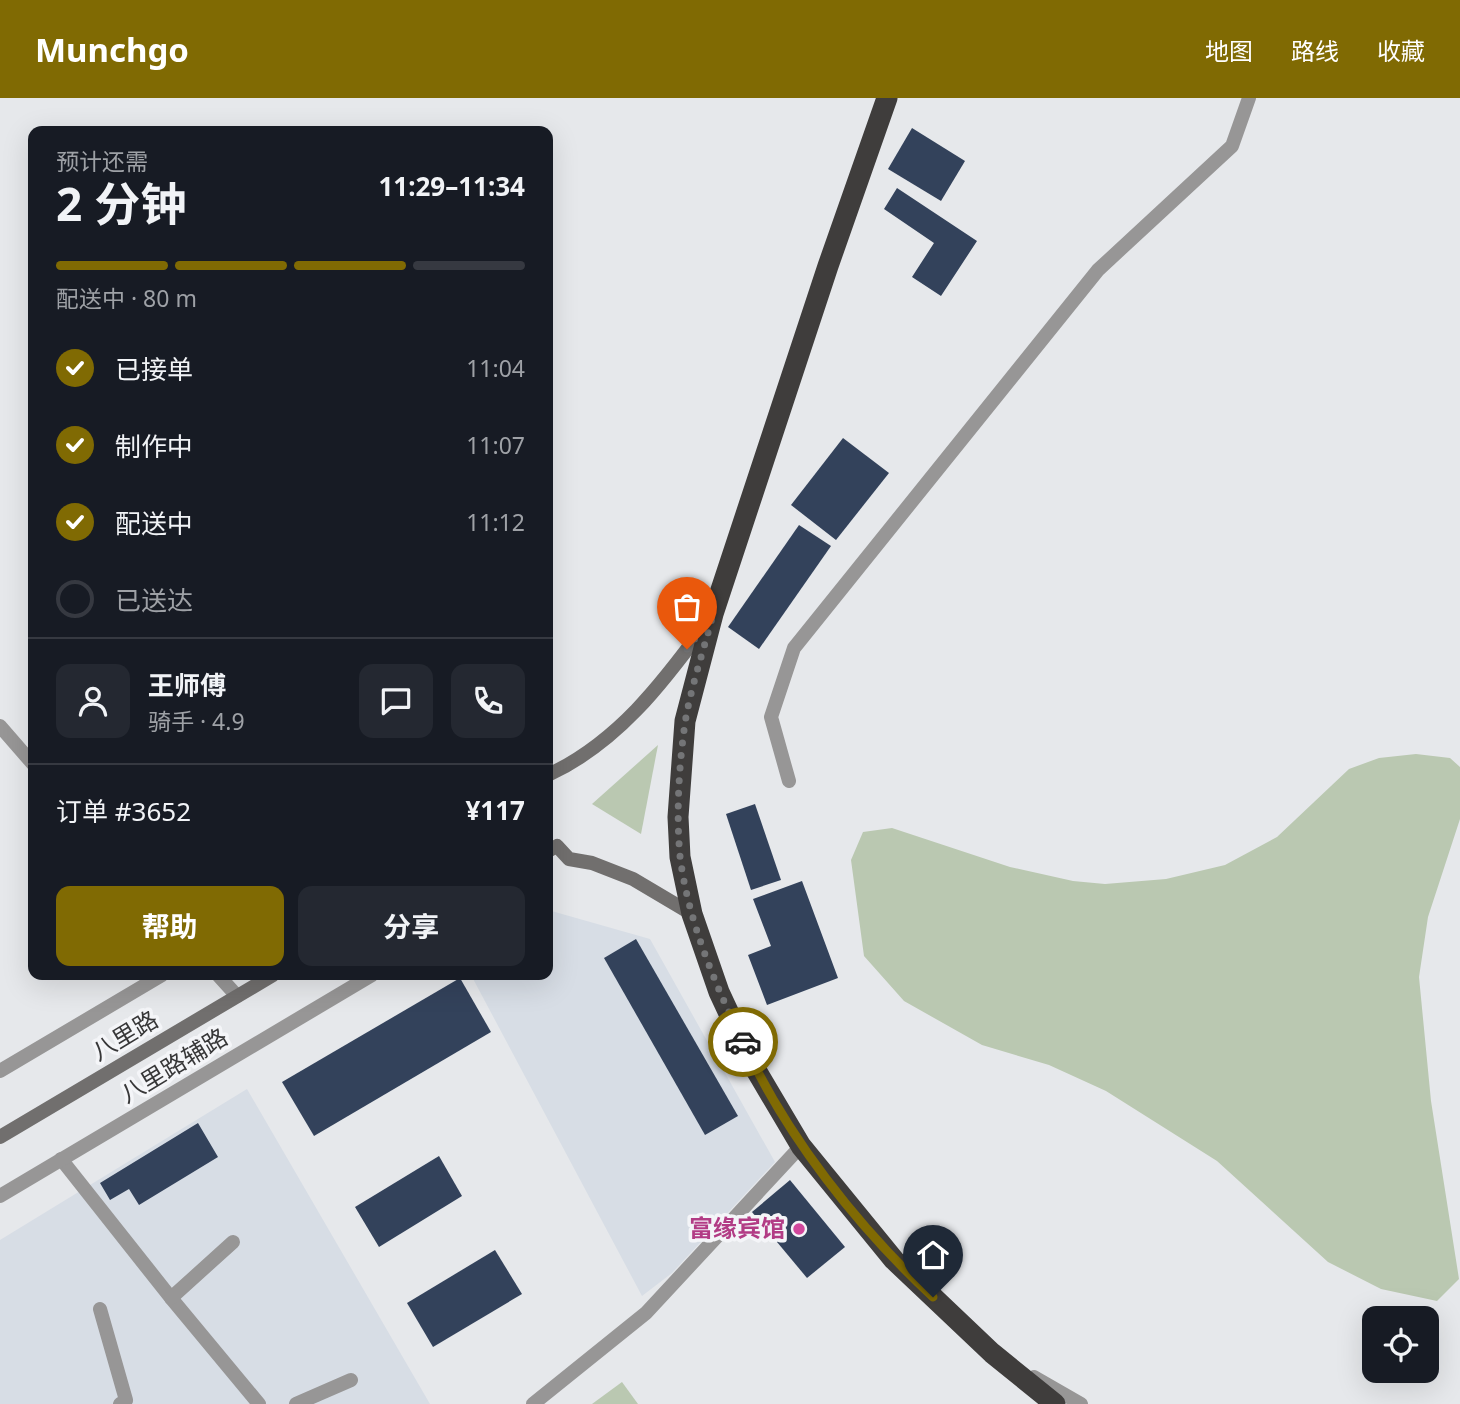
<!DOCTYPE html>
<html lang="zh">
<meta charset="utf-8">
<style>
body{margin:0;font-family:"Noto Sans","Noto Sans SC",sans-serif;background:#242831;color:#f1f3f6;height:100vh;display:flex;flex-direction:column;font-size:26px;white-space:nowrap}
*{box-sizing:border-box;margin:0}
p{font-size:23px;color:#9ea1a6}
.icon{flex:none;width:38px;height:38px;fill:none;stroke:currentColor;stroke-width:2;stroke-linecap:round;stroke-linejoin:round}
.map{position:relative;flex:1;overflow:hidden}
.sheet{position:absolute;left:28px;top:28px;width:525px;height:854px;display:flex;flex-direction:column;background:#171b24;border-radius:14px;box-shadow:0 7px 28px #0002}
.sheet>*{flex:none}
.tools{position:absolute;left:1362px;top:1208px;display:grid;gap:14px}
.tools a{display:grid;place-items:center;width:77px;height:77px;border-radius:14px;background:#171b24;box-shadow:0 7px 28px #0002;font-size:35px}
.pin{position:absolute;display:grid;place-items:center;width:60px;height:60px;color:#fff;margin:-72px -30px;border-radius:50% 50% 50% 0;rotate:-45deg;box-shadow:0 0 7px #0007}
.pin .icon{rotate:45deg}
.courier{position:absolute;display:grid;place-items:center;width:70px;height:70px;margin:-35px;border:5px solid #806a03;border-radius:50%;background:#fff;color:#222;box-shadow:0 2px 9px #0007}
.headline em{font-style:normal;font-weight:700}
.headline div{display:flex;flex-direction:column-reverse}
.headline{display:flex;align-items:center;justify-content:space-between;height:119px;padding:0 28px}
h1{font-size:46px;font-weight:700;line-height:52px}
.bar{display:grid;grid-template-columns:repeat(4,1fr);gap:10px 7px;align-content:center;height:84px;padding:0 28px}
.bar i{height:9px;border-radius:5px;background:#363941}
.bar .current{background:#806a03}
.bar p{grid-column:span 4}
.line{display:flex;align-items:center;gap:18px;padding:0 28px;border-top:2px solid #363941}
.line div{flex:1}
.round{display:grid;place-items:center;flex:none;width:74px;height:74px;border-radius:14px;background:#242831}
ol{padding:0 28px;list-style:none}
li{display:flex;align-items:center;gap:21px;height:77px}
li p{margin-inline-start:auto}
li .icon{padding:7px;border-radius:50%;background:#806a03;color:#fff;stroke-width:4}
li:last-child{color:#9ea1a6}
li i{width:38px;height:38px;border:4px solid #363941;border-radius:50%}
.cta{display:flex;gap:14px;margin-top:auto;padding:14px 28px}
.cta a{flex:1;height:80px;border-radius:14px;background:#806a03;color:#fff;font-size:28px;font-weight:700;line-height:80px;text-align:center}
.cta a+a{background:#242831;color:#f1f3f6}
header{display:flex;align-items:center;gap:42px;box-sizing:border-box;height:98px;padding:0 35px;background:#806a03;color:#fff}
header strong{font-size:33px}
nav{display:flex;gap:38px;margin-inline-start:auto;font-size:24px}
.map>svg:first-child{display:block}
.built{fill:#d7dde5}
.green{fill:#bac8b1}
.building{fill:#33425b}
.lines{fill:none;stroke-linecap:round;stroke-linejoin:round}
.lane{stroke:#979696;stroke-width:14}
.street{stroke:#979696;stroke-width:14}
.secondary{stroke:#716f6e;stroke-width:14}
.highway{stroke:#3f3d3c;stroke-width:21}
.done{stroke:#747577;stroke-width:7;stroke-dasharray:0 12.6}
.route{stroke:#806a03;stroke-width:9}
.hotel-dot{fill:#d1479c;stroke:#f4f5f8;stroke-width:2.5}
.labels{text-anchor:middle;stroke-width:7;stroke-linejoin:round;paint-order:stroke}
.street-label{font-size:24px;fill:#373738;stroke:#f4f5f8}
.hotel-label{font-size:24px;font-weight:bold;fill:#b23c85;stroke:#f4f5f8;text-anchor:end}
</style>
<header>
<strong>Munchgo</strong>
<nav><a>地图</a><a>路线</a><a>收藏</a></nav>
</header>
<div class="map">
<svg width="1460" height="1306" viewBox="0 0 1460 1306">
<rect width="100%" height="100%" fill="#e6e8eb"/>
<!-- built -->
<g class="built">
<polygon points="548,812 650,841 775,1064 672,1175 642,1198 471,877 548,877"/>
<polygon points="247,991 430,1306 0,1306 0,1142"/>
</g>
<!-- green -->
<g class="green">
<polygon points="658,647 641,736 592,706"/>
<polygon points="1416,656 1450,660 1460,669 1460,721 1428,819 1419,879 1431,1003 1459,1181 1437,1203 1381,1191 1328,1164 1217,1063 1106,993 1049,967 982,947 904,903 864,858 851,762 863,734 892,730 1010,769 1073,783 1105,786 1166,781 1225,767 1277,739 1349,671 1379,660"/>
<polygon points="622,1284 638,1306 592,1306"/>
</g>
<!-- building -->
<g class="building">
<polygon points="912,30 965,63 941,103 888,71"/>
<polygon points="897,90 977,143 941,198 912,179 934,145 884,111"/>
<polygon points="843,340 889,375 836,442 791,407"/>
<polygon points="799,427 831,448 759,551 728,529"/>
<polygon points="755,706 781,782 751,792 726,716"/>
<polygon points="802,783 838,880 767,907 748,857 771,848 753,801"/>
<polygon points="636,841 738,1018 705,1037 604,860"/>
<polygon points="460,880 491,934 314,1038 282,984"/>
<polygon points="198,1025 218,1059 139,1107 129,1091 110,1102 100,1085"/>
<polygon points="439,1058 462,1098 379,1149 355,1109"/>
<polygon points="790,1082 845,1149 807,1180 752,1114"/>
<polygon points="495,1152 522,1196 433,1249 407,1205"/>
</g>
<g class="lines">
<!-- lane -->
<g class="lane">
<polyline points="0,628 33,666"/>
<polyline points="789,683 771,619 794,550 1098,172 1232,48 1249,0"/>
<polyline points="218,877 237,898"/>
<polyline points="61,1061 171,1200 259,1306"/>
<polyline points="171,1200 233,1144"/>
<polyline points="100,1211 126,1302 120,1306"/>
<polyline points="1034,1279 1081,1306"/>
<polyline points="296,1306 351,1282"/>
<polyline points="533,1306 646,1215 801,1048"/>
</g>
<!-- street -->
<g class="street">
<polyline points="0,973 162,877"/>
<polyline points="0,1098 372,877"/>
</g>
<!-- secondary -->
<g class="secondary">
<path d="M548,677C617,645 662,586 706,526"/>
<polyline points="548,753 557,748 569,761 592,765 633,781 692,816"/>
<polyline points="0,1039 273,877"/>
</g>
<!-- highway -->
<polyline class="highway" points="887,0 828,168 713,516 685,623 678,719 680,759 692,816 719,894 753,967 801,1048 894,1162 992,1255 1055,1306"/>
</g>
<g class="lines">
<!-- done -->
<path class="done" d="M687,551L713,516C704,552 691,588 685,625C679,668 676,714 680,758C688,823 715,886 743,944"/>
<!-- route -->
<path class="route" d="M743,944C787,1039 857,1128 933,1199"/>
</g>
<!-- markers -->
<circle class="hotel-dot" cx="799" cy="1131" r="7"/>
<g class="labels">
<!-- street labels -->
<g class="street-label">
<text transform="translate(125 938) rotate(-31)" y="8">八里路</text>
<text transform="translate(174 968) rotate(-31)" y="8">八里路辅路</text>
</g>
<!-- hotel labels -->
<g class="hotel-label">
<text x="785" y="1139">富缘宾馆</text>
</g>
</g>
</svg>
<div class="tools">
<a><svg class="icon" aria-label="locate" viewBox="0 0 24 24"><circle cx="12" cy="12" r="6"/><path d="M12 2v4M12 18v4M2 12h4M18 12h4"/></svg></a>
</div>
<div class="pin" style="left:687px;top:551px;background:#ea580c"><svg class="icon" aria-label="bag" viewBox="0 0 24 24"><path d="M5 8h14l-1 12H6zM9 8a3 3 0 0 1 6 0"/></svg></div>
<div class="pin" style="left:933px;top:1199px;background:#1f2937"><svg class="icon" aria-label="home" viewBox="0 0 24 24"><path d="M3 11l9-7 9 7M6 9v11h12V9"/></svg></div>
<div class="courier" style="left:743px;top:944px"><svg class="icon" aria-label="car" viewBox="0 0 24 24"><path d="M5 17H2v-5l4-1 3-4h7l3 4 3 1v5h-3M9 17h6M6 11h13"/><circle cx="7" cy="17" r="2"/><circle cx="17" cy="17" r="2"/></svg></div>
<section class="sheet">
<div class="headline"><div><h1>2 分钟</h1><p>预计还需</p></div><em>11:29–11:34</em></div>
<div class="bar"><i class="current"></i><i class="current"></i><i class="current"></i><i></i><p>配送中 · 80 m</p></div>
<ol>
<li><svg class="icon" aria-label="check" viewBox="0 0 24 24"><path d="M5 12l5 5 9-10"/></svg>已接单<p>11:04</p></li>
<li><svg class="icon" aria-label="check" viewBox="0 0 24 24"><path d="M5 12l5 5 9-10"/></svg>制作中<p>11:07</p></li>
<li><svg class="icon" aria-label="check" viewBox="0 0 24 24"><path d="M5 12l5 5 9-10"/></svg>配送中<p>11:12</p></li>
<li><i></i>已送达</li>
</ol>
<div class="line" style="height:126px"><a class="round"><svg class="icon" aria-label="person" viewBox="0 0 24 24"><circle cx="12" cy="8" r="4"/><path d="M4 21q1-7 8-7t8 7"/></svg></a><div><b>王师傅</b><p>骑手 · 4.9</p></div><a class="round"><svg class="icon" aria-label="chat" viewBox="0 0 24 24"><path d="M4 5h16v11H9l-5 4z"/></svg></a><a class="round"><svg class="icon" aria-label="phone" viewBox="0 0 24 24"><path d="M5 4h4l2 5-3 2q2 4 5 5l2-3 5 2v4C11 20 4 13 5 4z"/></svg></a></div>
<div class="line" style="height:91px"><div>订单 #3652</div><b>¥117</b></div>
<div class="cta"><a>帮助</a><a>分享</a></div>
</section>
</div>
